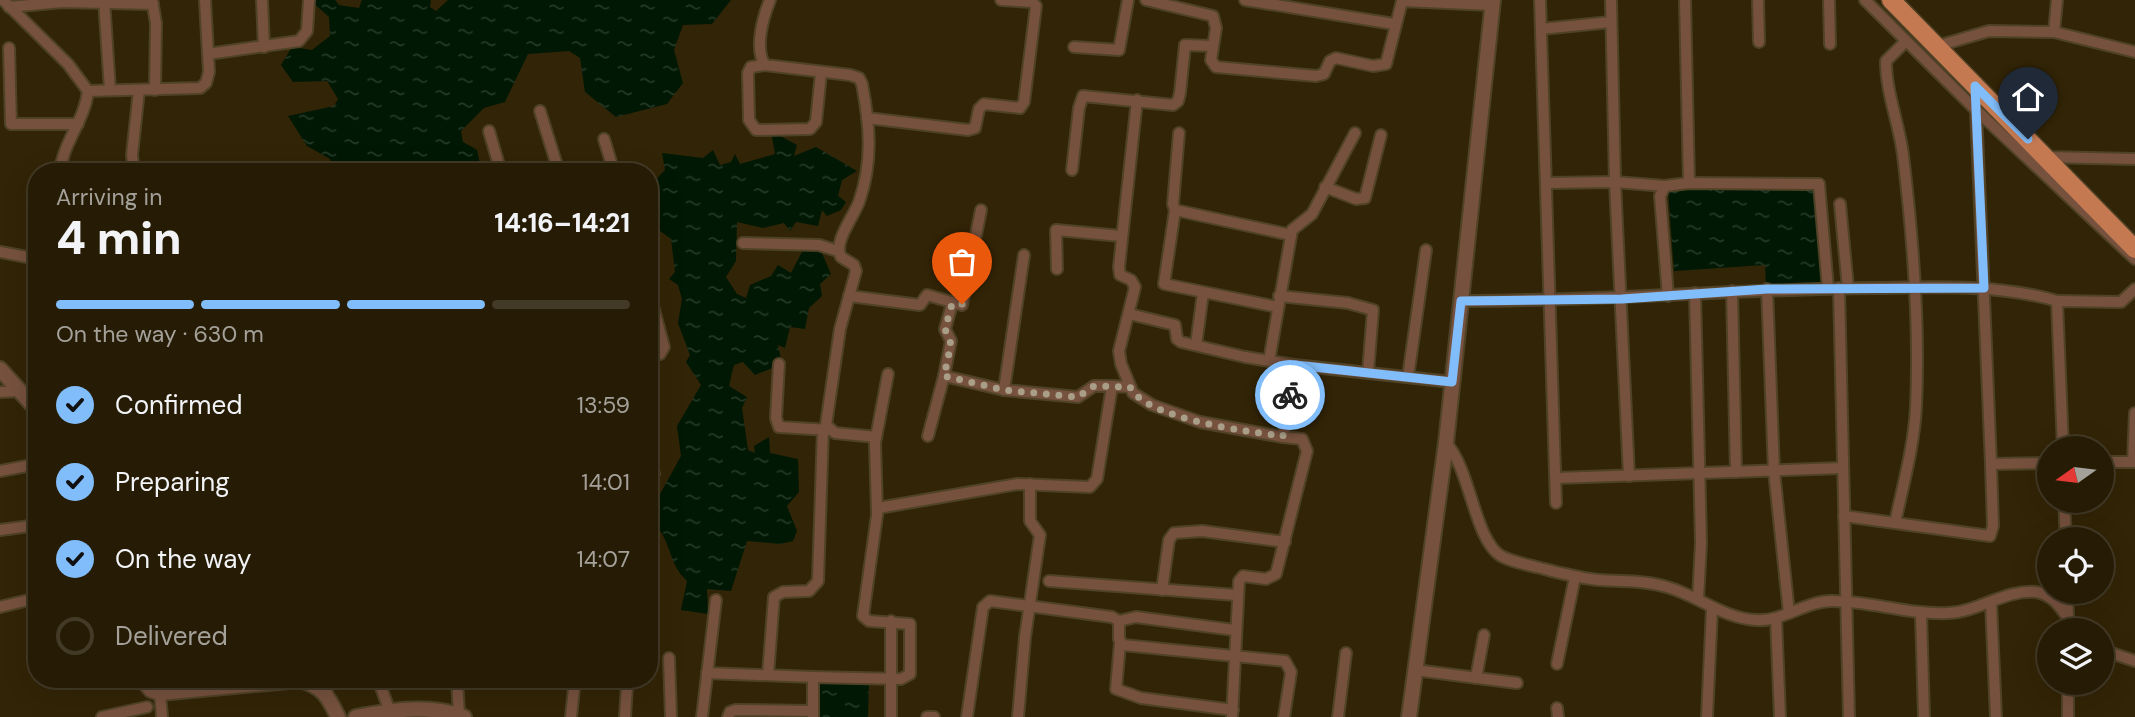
<!DOCTYPE html>
<meta charset="utf-8">
<style>
body{margin:0;font-family:"DM Sans",sans-serif;background:#322813;color:#f1f3f6;height:100vh;display:flex;flex-direction:column;font-size:26px;white-space:nowrap}
*{box-sizing:border-box;margin:0}
p{font-size:23px;color:#a4a19a}
.icon{flex:none;width:38px;height:38px;fill:none;stroke:currentColor;stroke-width:2;stroke-linecap:round;stroke-linejoin:round}
.map{position:relative;flex:1;overflow:hidden}
.panel{position:absolute;left:28px;top:163px;width:630px;height:525px;display:flex;flex-direction:column;background:#261b04;border-radius:28px;box-shadow:0 7px 28px #0002,0 0 0 2px #423926}
.panel>*{flex:none}
.needle{width:46px;rotate:256deg}
.tools{position:absolute;left:2037px;top:436px;display:grid;gap:14px}
.tools a{display:grid;place-items:center;width:77px;height:77px;border-radius:50%;background:#261b04;box-shadow:0 7px 28px #0002,0 0 0 2px #423926;font-size:35px}
.pin{position:absolute;display:grid;place-items:center;width:60px;height:60px;color:#fff;margin:-72px -30px;border-radius:50% 50% 50% 0;rotate:-45deg;box-shadow:0 0 7px #0007}
.pin .icon{rotate:45deg}
.courier{position:absolute;display:grid;place-items:center;width:70px;height:70px;margin:-35px;border:5px solid #81bdfa;border-radius:50%;background:#fff;color:#222;box-shadow:0 2px 9px #0007}
.headline em{font-style:normal;font-weight:800}
.headline div{display:flex;flex-direction:column-reverse}
.headline{display:flex;align-items:center;justify-content:space-between;height:119px;padding:0 28px}
h1{font-size:46px;font-weight:800;line-height:52px}
.bar{display:grid;grid-template-columns:repeat(4,1fr);gap:10px 7px;align-content:center;height:84px;padding:0 28px}
.bar i{height:9px;border-radius:5px;background:#423926}
.bar .active{background:#81bdfa}
.bar p{grid-column:span 4}
ol{padding:0 28px;list-style:none}
li{display:flex;align-items:center;gap:21px;height:77px}
li p{margin-inline-start:auto}
li .icon{padding:7px;border-radius:50%;background:#81bdfa;color:#111;stroke-width:4}
li:last-child{color:#a4a19a}
li i{width:38px;height:38px;border:4px solid #423926;border-radius:50%}
.map>svg:first-child{display:block}
.water{fill:url(#water-ripples)}
.lines{fill:none;stroke-linecap:round;stroke-linejoin:round}
.minor-casing{stroke:#4f4226;stroke-width:14}
.tertiary-casing{stroke:#4f4226;stroke-width:18}
.primary-casing{stroke:#4f4226;stroke-width:21}
.minor{stroke:#76513e;stroke-width:10}
.tertiary{stroke:#76513e;stroke-width:14}
.primary{stroke:#c47951;stroke-width:18}
.done{stroke:#a99e88;stroke-width:7;stroke-dasharray:0 12.6}
.route{stroke:#81bdfa;stroke-width:9}
</style>
<div class="map">
<svg width="2135" height="717" viewBox="0 0 2135 717">
<defs>
<pattern id="water-ripples" width="26" height="14" patternUnits="userSpaceOnUse" patternTransform="scale(1.75)"><rect width="26" height="14" fill="#001804"/><path d="M2 4q2-2 4 0t4 0M15 11q2-2 4 0t4 0" fill="none" stroke="#253927"/></pattern>
</defs>
<rect width="100%" height="100%" fill="#322406"/>
<!-- water -->
<g class="water">
<polygon points="310,0 335,0 339,5 359,8 362,0 431,0 430,7 436,11 448,0 731,0 712,24 683,25 674,50 683,83 667,104 616,117 585,92 580,58 569,51 528,54 505,102 484,108 461,131 463,142 477,150 480,164 476,171 335,171 330,159 307,146 288,116 334,106 338,99 327,81 293,82 281,65 292,47 312,50 330,36 329,17"/>
<path d="M771,131L797,145L794,156L816,147L857,171L842,180L838,196L846,202L841,210L827,216L822,210L818,226L796,222L790,231L784,223L763,228L737,222L736,261L726,277L737,294L746,298L750,285L771,276L778,265L791,273L804,248L821,251L831,274L820,284L822,296L809,308L805,329L790,327L785,348L778,345L782,364L755,375L743,362L734,365L729,386L747,397L742,408L748,450L755,453L754,446L769,437L770,453L798,459L799,492L787,506L797,531L793,541L780,544L747,541L731,591L707,589L708,614L681,610L687,581C668,563 672,543 655,524L660,494L681,456L677,426L701,385L686,362L690,355L678,323L682,299L678,285L669,279L675,272L671,239L660,231L658,236C648,213 644,188 665,170L662,153L703,158L713,150L720,165L731,162L735,154L740,164L775,154Z"/>
<polygon points="1814,185 1826,286 1766,287 1765,265 1674,271 1668,190"/>
<polygon points="827,679 869,680 868,717 821,717 816,712 817,687"/>
</g>
<g class="lines">
<!-- minor casing -->
<g class="minor-casing">
<g id="minor">
<path d="M3,0L68,64L88,91C85,120 63,142 60,172"/>
<polyline points="104,0 110,90"/>
<polyline points="152,0 156,23 155,90"/>
<polyline points="262,0 264,47"/>
<path d="M770,0C763,17 754,49 765,65L850,75L859,78L862,84C870,126 873,162 859,202C853,218 833,242 841,257L854,265L856,271L840,329L826,425L835,433L876,437"/>
<polyline points="1146,0 1213,16 1216,28 1211,60 1216,67 1316,76 1324,74 1330,61 1336,58 1373,66 1386,64 1402,1 1492,5"/>
<polyline points="1245,0 1394,24"/>
<polyline points="1540,0 1556,503"/>
<polyline points="1611,0 1615,182 1629,476"/>
<polyline points="1685,0 1689,183"/>
<polyline points="1758,0 1759,42"/>
<polyline points="1829,0 1830,44"/>
<polyline points="1865,0 1975,109 2135,259"/>
<polyline points="9,7 62,2 153,4"/>
<polyline points="1541,29 1611,22"/>
<polyline points="2054,32 2135,52"/>
<polyline points="1074,47 1119,50 1128,0"/>
<polyline points="1934,47 1989,31 2054,32 2057,0"/>
<polyline points="9,48 11,124 78,124"/>
<polyline points="208,54 299,41 307,31 309,0"/>
<polyline points="765,65 751,67 748,73 749,120 756,130 810,129 816,122 821,73"/>
<polyline points="1975,86 1991,464 2049,463"/>
<polyline points="88,91 200,88 206,83 209,72 205,0"/>
<polyline points="1137,100 1119,267 1120,275 1131,280 1135,287 1119,351 1121,364 1133,393 1152,405 1200,422 1283,437"/>
<polyline points="540,111 559,172"/>
<polyline points="867,118 968,130 975,128 979,109 984,104 1020,108 1024,102 1036,6 1032,2 1001,0"/>
<polyline points="489,131 501,172"/>
<polyline points="1179,133 1173,204 1175,210 1291,235"/>
<polyline points="604,139 614,172"/>
<polyline points="2046,157 2135,159"/>
<polyline points="1072,170 1079,108 1083,96 1173,105 1178,101 1180,93 1185,45 1213,46"/>
<polyline points="134,172 132,155 139,90"/>
<polyline points="1546,183 1615,182 1665,186"/>
<polyline points="1325,187 1356,199 1365,198 1381,135"/>
<polyline points="1840,204 1848,288"/>
<polyline points="1175,210 1164,284 1278,307"/>
<polyline points="743,243 819,245 838,251"/>
<polyline points="0,252 37,259"/>
<polyline points="1057,269 1056,230 1121,236"/>
<polyline points="1839,288 1849,717"/>
<polyline points="1767,289 1774,471 1789,613"/>
<polyline points="649,291 664,347 660,354 649,358"/>
<polyline points="1732,291 1736,472"/>
<polyline points="1695,293 1701,543 1698,599"/>
<polyline points="849,296 920,305 927,295 962,305 981,210"/>
<polyline points="1279,296 1348,303 1373,310 1368,372"/>
<polyline points="1668,296 1660,196 1665,186 1689,183 1819,184 1828,288"/>
<path d="M1461,301C1600,301 1738,289 1877,288C1939,287 1998,284 2057,301"/>
<polyline points="1129,314 1175,325 1177,339 1181,342 1245,357 1295,365"/>
<polyline points="1196,345 1203,293"/>
<polyline points="1269,361 1292,230 1312,214 1355,133"/>
<polyline points="779,364 776,418 779,427 829,430"/>
<polyline points="944,376 951,341 945,329 952,304"/>
<polyline points="1408,377 1426,250"/>
<polyline points="1004,390 1024,255"/>
<polyline points="0,392 20,391"/>
<polyline points="928,436 944,376 1004,390 1078,397 1094,386 1112,386"/>
<path d="M1446,443C1471,470 1474,539 1501,556C1512,562 1525,564 1536,567C1557,572 1577,578 1599,580C1622,582 1645,580 1667,587C1699,596 1722,618 1756,620C1783,622 1805,601 1832,601C1871,601 1909,615 1948,613C1978,612 2006,589 2036,592C2057,595 2064,615 2077,630"/>
<polyline points="2063,448 2057,301 2121,302 2135,289"/>
<polyline points="649,457 654,474"/>
<polyline points="2102,462 2135,462"/>
<polyline points="2133,462 2135,413"/>
<polyline points="0,471 37,464"/>
<polyline points="1556,478 1841,468"/>
<polyline points="2064,500 2066,539"/>
<polyline points="877,511 875,443 888,374"/>
<polyline points="1844,516 1990,536 1993,526 1991,464"/>
<path d="M1895,523C1903,485 1914,446 1916,407C1920,324 1913,238 1903,155C1899,123 1886,93 1886,61L1906,41"/>
<polyline points="0,530 37,525"/>
<polyline points="1049,581 1236,595"/>
<polyline points="1162,590 1169,540 1174,533 1202,531 1285,542"/>
<polyline points="2067,592 2068,617"/>
<polyline points="1991,603 1996,717"/>
<polyline points="0,607 37,598"/>
<polyline points="1921,613 1924,717"/>
<polyline points="1776,618 1780,717"/>
<polyline points="891,621 891,717"/>
<polyline points="1119,621 1136,617 1234,630"/>
<polyline points="1120,643 1116,689 1141,698 1233,710"/>
<polyline points="2102,650 2135,661"/>
<polyline points="669,658 671,717"/>
<polyline points="1557,664 1575,577"/>
<polyline points="1415,670 1517,683"/>
<polyline points="707,673 813,677"/>
<polyline points="768,675 774,597 783,592 809,591 818,581 823,429"/>
<polyline points="1476,678 1484,635"/>
<polyline points="324,679 327,693"/>
<polyline points="378,679 390,712"/>
<polyline points="457,679 459,715"/>
<polyline points="160,693 162,717"/>
<polyline points="1557,708 1558,717"/>
<polyline points="102,717 147,707"/>
<polyline points="571,717 575,679"/>
<polyline points="625,717 627,686"/>
<polyline points="702,717 716,600"/>
<polyline points="728,717 730,712 736,710 813,711"/>
<polyline points="813,717 813,677 901,679 910,674 910,624 869,621 863,616 878,508 1018,484 1090,487 1097,479 1112,386 1130,387"/>
<polyline points="927,717 934,717"/>
<polyline points="967,717 983,607 990,601 1112,617 1119,621 1119,639 1123,645 1285,661 1291,672 1284,717"/>
<polyline points="1018,717 1025,637 1040,535 1030,521 1030,484"/>
<polyline points="1232,717 1239,581 1243,576 1266,579 1276,574 1307,451 1302,439 1283,437 1295,365 1452,382"/>
<polyline points="1338,717 1346,653"/>
<polyline points="1707,717 1712,609"/>
<polyline points="2068,717 2068,682"/>
</g>
</g>
<!-- tertiary casing -->
<g class="tertiary-casing">
<g id="tertiary">
<polyline points="0,369 37,410"/>
<path d="M142,679L151,690L160,693L300,680C323,687 328,696 338,717"/>
<path d="M356,717C392,710 429,704 464,717"/>
<polyline points="1409,717 1446,443 1493,0"/>
</g>
</g>
<!-- primary casing -->
<g class="primary-casing">
<polyline id="primary" points="1891,0 2135,249"/>
</g>
<!-- minor -->
<use href="#minor" class="minor"/>
<!-- tertiary -->
<use href="#tertiary" class="tertiary"/>
<!-- primary -->
<use href="#primary" class="primary"/>
</g>
<g class="lines">
<!-- done -->
<path class="done" d="M962,304H952L945,329L951,344L944,376L1004,390L1078,397L1094,386L1130,387C1146,419 1249,432 1283,436L1290,395"/>
<!-- route -->
<polyline class="route" points="1290,395 1295,365 1452,382 1461,301 1622,299 1767,289 1984,288 1975,86 2028,139"/>
</g>
</svg>
<div class="tools">
<a><svg class="needle" viewBox="-14 -14 28 28"><path d="M0-13l5 13h-10z" fill="#e53935"/><path d="M0 13l5-13h-10z" fill="#a4a19a"/></svg></a>
<a><svg class="icon" aria-label="locate" viewBox="0 0 24 24"><circle cx="12" cy="12" r="6"/><path d="M12 2v4M12 18v4M2 12h4M18 12h4"/></svg></a>
<a><svg class="icon" aria-label="layers" viewBox="0 0 24 24"><path d="M12 4l9 5-9 5-9-5zM3 14l9 5 9-5"/></svg></a>
</div>
<div class="pin" style="left:962px;top:304px;background:#ea580c"><svg class="icon" aria-label="bag" viewBox="0 0 24 24"><path d="M5 8h14l-1 12H6zM9 8a3 3 0 0 1 6 0"/></svg></div>
<div class="pin" style="left:2028px;top:139px;background:#1f2937"><svg class="icon" aria-label="home" viewBox="0 0 24 24"><path d="M3 11l9-7 9 7M6 9v11h12V9"/></svg></div>
<div class="courier" style="left:1290px;top:395px"><svg class="icon" aria-label="bike" viewBox="0 0 24 24"><circle cx="6" cy="16" r="4"/><circle cx="18" cy="16" r="4"/><path d="M6 16l4-8h5l3 8M10 8l3 8H6M13 5h3"/></svg></div>
<section class="panel">
<div class="headline"><div><h1>4 min</h1><p>Arriving in</p></div><em>14:16–14:21</em></div>
<div class="bar"><i class="active"></i><i class="active"></i><i class="active"></i><i></i><p>On the way · 630 m</p></div>
<ol>
<li><svg class="icon" aria-label="check" viewBox="0 0 24 24"><path d="M5 12l5 5 9-10"/></svg>Confirmed<p>13:59</p></li>
<li><svg class="icon" aria-label="check" viewBox="0 0 24 24"><path d="M5 12l5 5 9-10"/></svg>Preparing<p>14:01</p></li>
<li><svg class="icon" aria-label="check" viewBox="0 0 24 24"><path d="M5 12l5 5 9-10"/></svg>On the way<p>14:07</p></li>
<li><i></i>Delivered</li>
</ol>
</section>
</div>
